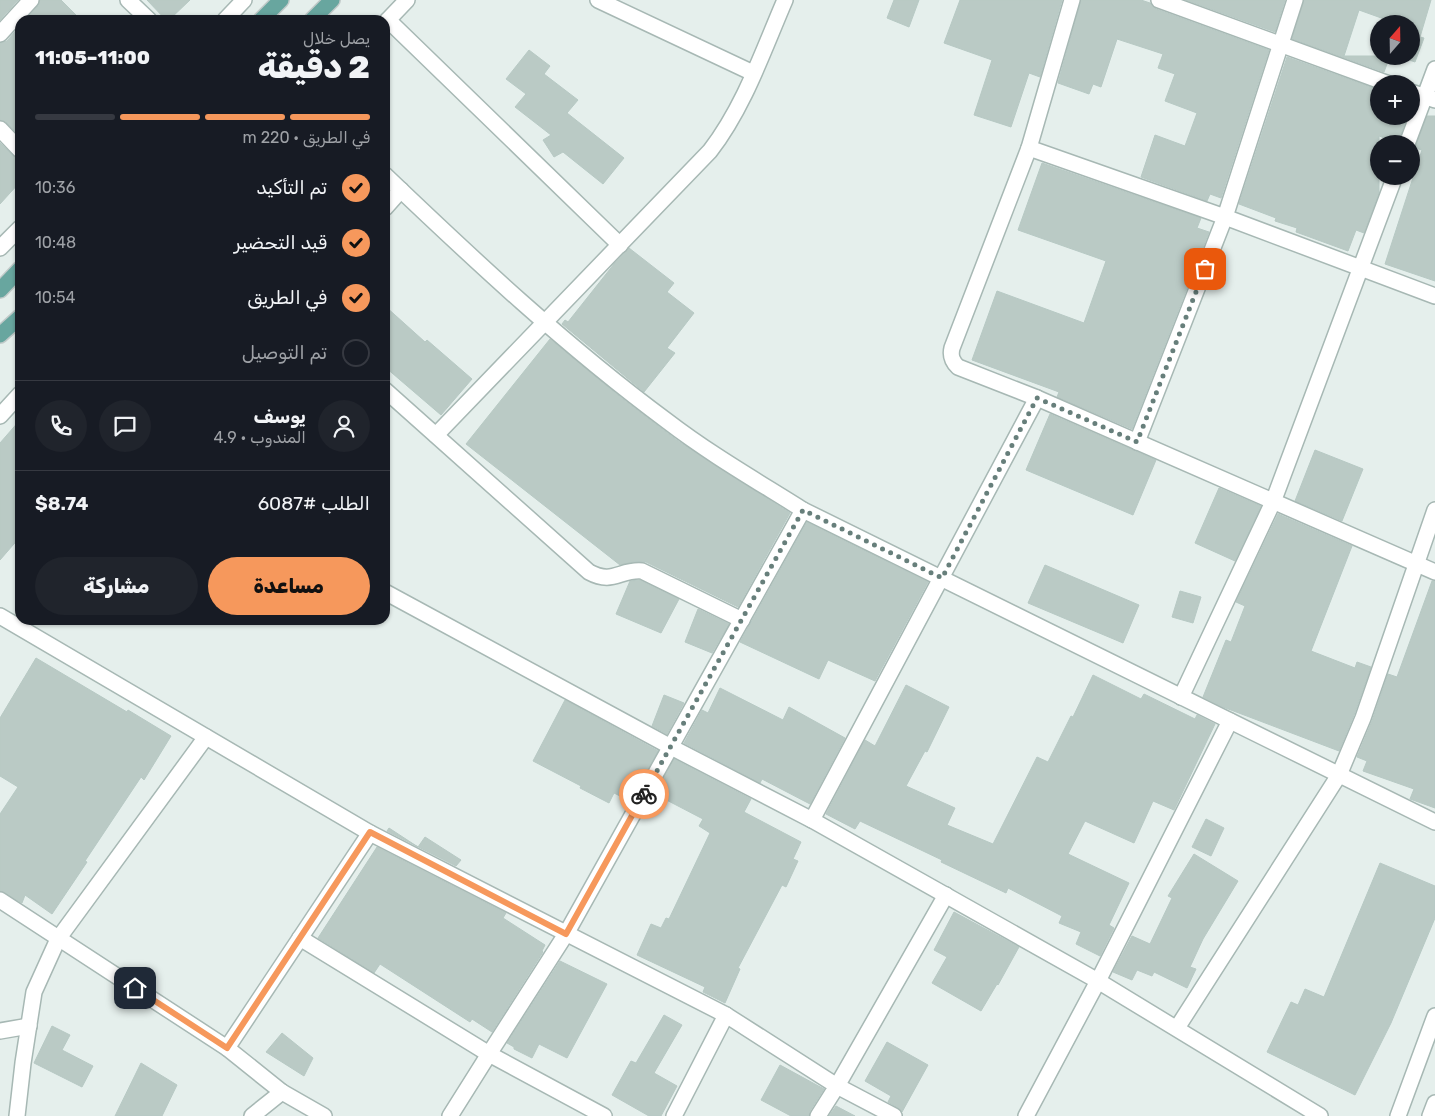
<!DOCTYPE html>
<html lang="ar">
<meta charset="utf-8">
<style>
body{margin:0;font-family:Rubik,Cairo,sans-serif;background:#20242c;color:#f1f3f6;direction:rtl;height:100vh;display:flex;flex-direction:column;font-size:19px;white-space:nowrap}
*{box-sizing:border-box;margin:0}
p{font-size:16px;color:#9ea1a6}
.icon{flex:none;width:28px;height:28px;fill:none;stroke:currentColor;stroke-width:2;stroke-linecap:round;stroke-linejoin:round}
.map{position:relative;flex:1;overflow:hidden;direction:ltr}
.panel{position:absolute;left:15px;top:15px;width:375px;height:610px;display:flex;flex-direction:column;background:#171b24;border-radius:15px;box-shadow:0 1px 4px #0004;direction:rtl}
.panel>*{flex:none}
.needle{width:32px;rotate:20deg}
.controls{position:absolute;left:1370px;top:15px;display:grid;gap:10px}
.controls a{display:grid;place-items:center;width:50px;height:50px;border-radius:50%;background:#171b24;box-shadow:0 1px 4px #0004;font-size:25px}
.pin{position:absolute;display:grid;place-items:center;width:42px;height:42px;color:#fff;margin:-21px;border-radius:10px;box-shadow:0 2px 8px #0006}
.courier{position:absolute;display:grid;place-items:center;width:50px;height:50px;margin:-25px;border:4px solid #f6985c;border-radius:50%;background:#fff;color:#222;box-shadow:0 1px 6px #0007}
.headline em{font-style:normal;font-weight:800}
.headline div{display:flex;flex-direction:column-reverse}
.headline{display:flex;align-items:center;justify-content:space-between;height:85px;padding:0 20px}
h1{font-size:32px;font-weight:800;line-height:38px}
.bar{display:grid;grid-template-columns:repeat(4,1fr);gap:8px 5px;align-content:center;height:60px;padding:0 20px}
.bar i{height:6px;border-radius:4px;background:#363941}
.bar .on{background:#f6985c}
.bar p{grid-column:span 4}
.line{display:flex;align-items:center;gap:12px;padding:0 20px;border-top:1px solid #363941}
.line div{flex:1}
.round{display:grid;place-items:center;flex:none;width:52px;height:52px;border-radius:26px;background:#20242c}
ol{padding:0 20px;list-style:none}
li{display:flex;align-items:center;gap:15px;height:55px}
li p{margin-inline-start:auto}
li .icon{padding:5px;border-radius:50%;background:#f6985c;color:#111;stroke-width:4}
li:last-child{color:#9ea1a6}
li i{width:28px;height:28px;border:2px solid #363941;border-radius:50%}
.cta{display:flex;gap:10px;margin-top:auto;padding:10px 20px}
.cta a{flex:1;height:58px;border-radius:30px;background:#f6985c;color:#111;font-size:20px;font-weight:800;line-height:58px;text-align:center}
.cta a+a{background:#20242c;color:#f1f3f6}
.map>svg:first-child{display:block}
.building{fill:#bacac5;stroke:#b7c9c4}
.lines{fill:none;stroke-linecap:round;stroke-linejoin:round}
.minor-casing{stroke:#a7b8b4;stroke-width:18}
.tertiary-casing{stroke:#a7b8b4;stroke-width:18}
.primary-casing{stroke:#c1cac9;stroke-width:18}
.minor{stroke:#fff;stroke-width:15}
.tertiary{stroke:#fff;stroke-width:15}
.primary{stroke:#68a69f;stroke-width:15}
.done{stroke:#677f7b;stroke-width:5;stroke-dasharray:0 9}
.route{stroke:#f6985c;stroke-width:6}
</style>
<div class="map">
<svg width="1435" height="1116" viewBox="0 0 1435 1116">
<rect width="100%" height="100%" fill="#e5efec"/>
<!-- building -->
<g class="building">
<polygon points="0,0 18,0 0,20"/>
<polygon points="40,0 61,0 81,20 25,20 38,6"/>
<polygon points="147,0 190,0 169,20 166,20"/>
<polygon points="894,0 919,0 909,27 887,18"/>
<polygon points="960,0 1062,0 1040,77 1029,73 1011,127 974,115 992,60 944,43"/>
<polygon points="1081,0 1141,0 1150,3 1156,9 1269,50 1221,198 1210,194 1207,201 1141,177 1155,135 1185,146 1197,113 1165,101 1175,74 1158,68 1163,54 1117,39 1101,87 1093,84 1089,94 1058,83"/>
<polygon points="1186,0 1285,0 1275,32"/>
<polygon points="1304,0 1431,0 1420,37 1424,38 1415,62 1398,56 1411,56 1411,24 1398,24 1359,10 1344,56 1390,56 1384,72 1292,39"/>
<polygon points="20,26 20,136 6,122 0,120 0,43 7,41"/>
<polygon points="529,50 550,66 544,74 578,100 567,113 624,158 603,184 563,152 554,157 543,140 551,135 515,107 526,94 506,79"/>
<polygon points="1287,57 1379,90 1379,116 1407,116 1398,143 1379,136 1379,193 1364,233 1356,230 1348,251 1296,232 1297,228 1275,221 1276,218 1239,204"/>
<polygon points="1427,116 1435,116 1435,281 1385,264 1422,150 1415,148"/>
<polygon points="0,143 14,157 20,159 20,182 0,204"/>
<polygon points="1042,163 1201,218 1197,228 1209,232 1132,429 1057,397 1059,392 972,360 997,291 1084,323 1106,261 1018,230"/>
<polygon points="629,248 674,283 667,292 694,313 667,348 675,353 644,392 562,324 565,320 568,322 614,264"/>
<polygon points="385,306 425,342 427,340 472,379 441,415 385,367"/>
<polygon points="550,339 624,400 678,441 790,513 738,607 646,562 634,562 620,565 466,444"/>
<polygon points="1050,414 1156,460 1133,515 1026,470"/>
<polygon points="20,420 20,537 0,560 0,443"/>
<polygon points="1315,450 1363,469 1342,521 1295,501"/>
<polygon points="1219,488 1261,506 1235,561 1195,543"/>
<polygon points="1278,514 1352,546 1311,651 1355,668 1357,662 1371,667 1354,715 1339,751 1223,707 1203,697 1226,640 1231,642 1245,606 1236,602"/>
<polygon points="807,522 928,582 875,681 828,660 819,679 740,642"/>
<polygon points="1045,565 1139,605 1123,643 1028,603"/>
<polygon points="640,580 679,599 661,633 616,614 630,581"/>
<polygon points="1432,581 1435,581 1435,808 1410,799 1414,789 1363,771 1367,761 1357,757 1372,721 1388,674 1397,677"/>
<polygon points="1180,591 1201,597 1193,623 1172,617"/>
<polygon points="698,609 729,624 712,653 685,642"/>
<polygon points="36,658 127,712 128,710 171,736 144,780 141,777 85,861 87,862 52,914 25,895 22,903 0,891 0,814 18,787 0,776 0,718"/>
<polygon points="1093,675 1141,699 1144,694 1195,719 1197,715 1215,724 1174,810 1153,801 1134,843 1085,821 1068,854 1129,883 1109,925 1114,928 1100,956 1076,944 1081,932 1059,923 1062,916 1008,888 1006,893 941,862 942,860 860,821 855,829 826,814 865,740 875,746 906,685 949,707 927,752 925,751 906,786 955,808 947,825 993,844 1037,757 1048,762 1071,716 1073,717"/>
<polygon points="720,688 783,720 789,707 845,738 810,804 762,779 760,783 684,743 702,710 708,713"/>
<polygon points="664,695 684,703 667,734 652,726"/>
<polygon points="565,700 658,751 630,801 614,793 609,803 580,788 581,786 533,761"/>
<polygon points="674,759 751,799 744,812 801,842 793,859 798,861 786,887 782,885 738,968 740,969 725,1003 703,992 705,987 637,955 651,924 661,928 666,918 669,919 710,833 699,826 703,819 655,794"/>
<polygon points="1206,819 1224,828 1211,856 1192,847"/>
<polygon points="389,828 418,847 425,837 461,860 456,866 387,831"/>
<polygon points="377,847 506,913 503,918 545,945 542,951 543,952 492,1032 472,1019 470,1022 380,964 374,973 318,938"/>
<polygon points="1194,854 1238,881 1203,939 1190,967 1196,969 1187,988 1154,972 1152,976 1137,970 1132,980 1113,972 1132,936 1150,944 1172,898 1168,896"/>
<polygon points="1380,863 1435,886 1435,918 1391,1023 1355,1095 1267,1052 1291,1002 1298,1005 1305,989 1324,997"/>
<polygon points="954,912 1019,947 998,985 997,984 981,1011 932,983 947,957 934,950"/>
<polygon points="560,961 607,984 567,1058 539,1044 532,1058 514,1049 514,1047 507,1043"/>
<polygon points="664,1015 682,1025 654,1073 677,1086 661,1116 649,1116 612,1095 631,1061 636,1063"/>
<polygon points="52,1026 70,1035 62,1050 93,1066 82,1087 34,1063"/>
<polygon points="282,1033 313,1058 304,1076 266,1052"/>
<polygon points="887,1042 928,1065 902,1112 898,1108 888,1102 891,1096 865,1081"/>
<polygon points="141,1063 177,1085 162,1116 115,1116"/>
<polygon points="780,1065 824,1089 810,1111 809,1116 791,1116 761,1100"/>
<polygon points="836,1106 855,1116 829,1116"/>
</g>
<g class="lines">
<!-- minor casing -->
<g class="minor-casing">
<g id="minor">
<polyline points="128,0 149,20"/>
<polyline points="598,0 753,73"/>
<path d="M1072,0L1029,148L952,348C950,356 952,361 958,367L1037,398L1435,572"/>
<polyline points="1159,0 1389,84"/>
<polyline points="225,20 244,0"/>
<polyline points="388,20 620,245"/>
<polyline points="385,23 407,0"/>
<polyline points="0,34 31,0"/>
<polyline points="1411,92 1435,100"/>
<polyline points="0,129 20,150"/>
<polyline points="1407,144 1435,69"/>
<polyline points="1029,148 1225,217 1435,296"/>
<path d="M385,175C475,261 567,347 667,421C710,454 757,481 803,510L1435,822"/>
<polyline points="385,208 401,190"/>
<polyline points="0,248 20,228"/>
<path d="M385,390L589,572C613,585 620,569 642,571L742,620"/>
<polyline points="0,416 20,394"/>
<path d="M436,435L710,151C744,107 763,51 785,0"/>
<polyline points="1137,442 1225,217 1295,0"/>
<polyline points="385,592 671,747 812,820 1098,981 1320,1116"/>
<polyline points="0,616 370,833 726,1015 837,1086 818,1116"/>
<polyline points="1181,697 1273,502 1395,176"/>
<polyline points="812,820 1037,398"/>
<polyline points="0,900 227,1048 282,1092 324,1116"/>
<polyline points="300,938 489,1054 566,934 803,510"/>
<polyline points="1177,1028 1339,775 1363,718 1435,510"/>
<polyline points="0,1031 29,1026"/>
<polyline points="227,1048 370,833"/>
<polyline points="17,1116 23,1063 34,992 58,939 206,737"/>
<polyline points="252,1116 282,1092"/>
<polyline points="450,1116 489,1054 604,1116"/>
<polyline points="674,1116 726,1015"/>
<polyline points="894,1116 837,1086 946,895"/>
<polyline points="1026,1116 1098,981 1230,721"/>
</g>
</g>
<!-- tertiary casing -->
<g class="tertiary-casing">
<g id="tertiary">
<polyline points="1398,1116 1435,1016"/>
<polyline points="1430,1116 1435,1103"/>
</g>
</g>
<!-- primary casing -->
<g class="primary-casing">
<g id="primary">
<polyline points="261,20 281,0"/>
<polyline points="312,20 332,0"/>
<polyline points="0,290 20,269"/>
<polyline points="0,335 20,317"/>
</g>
</g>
<!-- minor -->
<use href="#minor" class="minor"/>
<!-- tertiary -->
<use href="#tertiary" class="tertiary"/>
<!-- primary -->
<use href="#primary" class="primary"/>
</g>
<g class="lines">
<!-- done -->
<polyline class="done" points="644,794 803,510 942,578 1037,398 1137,442 1205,269"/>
<!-- route -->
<polyline class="route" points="135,988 227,1048 370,832 566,934 644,794"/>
</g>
</svg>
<div class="controls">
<a><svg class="needle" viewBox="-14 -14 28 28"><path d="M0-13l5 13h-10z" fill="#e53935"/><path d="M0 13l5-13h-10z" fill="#9ea1a6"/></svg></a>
<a>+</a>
<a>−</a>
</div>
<div class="pin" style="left:1205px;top:269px;background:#ea580c"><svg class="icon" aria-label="bag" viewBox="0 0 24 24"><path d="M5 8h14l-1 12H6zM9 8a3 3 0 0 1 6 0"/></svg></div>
<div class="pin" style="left:135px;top:988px;background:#1f2937"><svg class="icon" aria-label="home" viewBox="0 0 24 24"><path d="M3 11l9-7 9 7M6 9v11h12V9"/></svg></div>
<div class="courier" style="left:644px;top:794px"><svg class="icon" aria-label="bike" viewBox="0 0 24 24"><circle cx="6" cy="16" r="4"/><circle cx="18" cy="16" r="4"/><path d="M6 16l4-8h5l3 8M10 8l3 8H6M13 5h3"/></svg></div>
<section class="panel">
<div class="headline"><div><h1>2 دقيقة</h1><p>يصل خلال</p></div><em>11:00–11:05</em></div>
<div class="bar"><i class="on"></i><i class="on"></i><i class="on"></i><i></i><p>في الطريق · 220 m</p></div>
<ol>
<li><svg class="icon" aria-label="check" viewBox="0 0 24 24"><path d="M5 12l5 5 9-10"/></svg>تم التأكيد<p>10:36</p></li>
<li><svg class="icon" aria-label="check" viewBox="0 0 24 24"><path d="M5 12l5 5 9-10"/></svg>قيد التحضير<p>10:48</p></li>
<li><svg class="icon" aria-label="check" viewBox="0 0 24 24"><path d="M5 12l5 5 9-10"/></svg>في الطريق<p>10:54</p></li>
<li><i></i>تم التوصيل</li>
</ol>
<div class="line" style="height:90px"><a class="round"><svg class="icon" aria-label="person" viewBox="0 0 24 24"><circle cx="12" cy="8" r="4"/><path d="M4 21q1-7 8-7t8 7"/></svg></a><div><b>يوسف</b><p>المندوب · 4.9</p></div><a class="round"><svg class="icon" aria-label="chat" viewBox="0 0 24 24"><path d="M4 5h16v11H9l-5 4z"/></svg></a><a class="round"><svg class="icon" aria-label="phone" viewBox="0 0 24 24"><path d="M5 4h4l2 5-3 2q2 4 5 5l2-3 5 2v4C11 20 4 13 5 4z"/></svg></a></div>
<div class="line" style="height:65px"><div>الطلب #6087</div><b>$8.74</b></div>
<div class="cta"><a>مساعدة</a><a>مشاركة</a></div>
</section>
</div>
